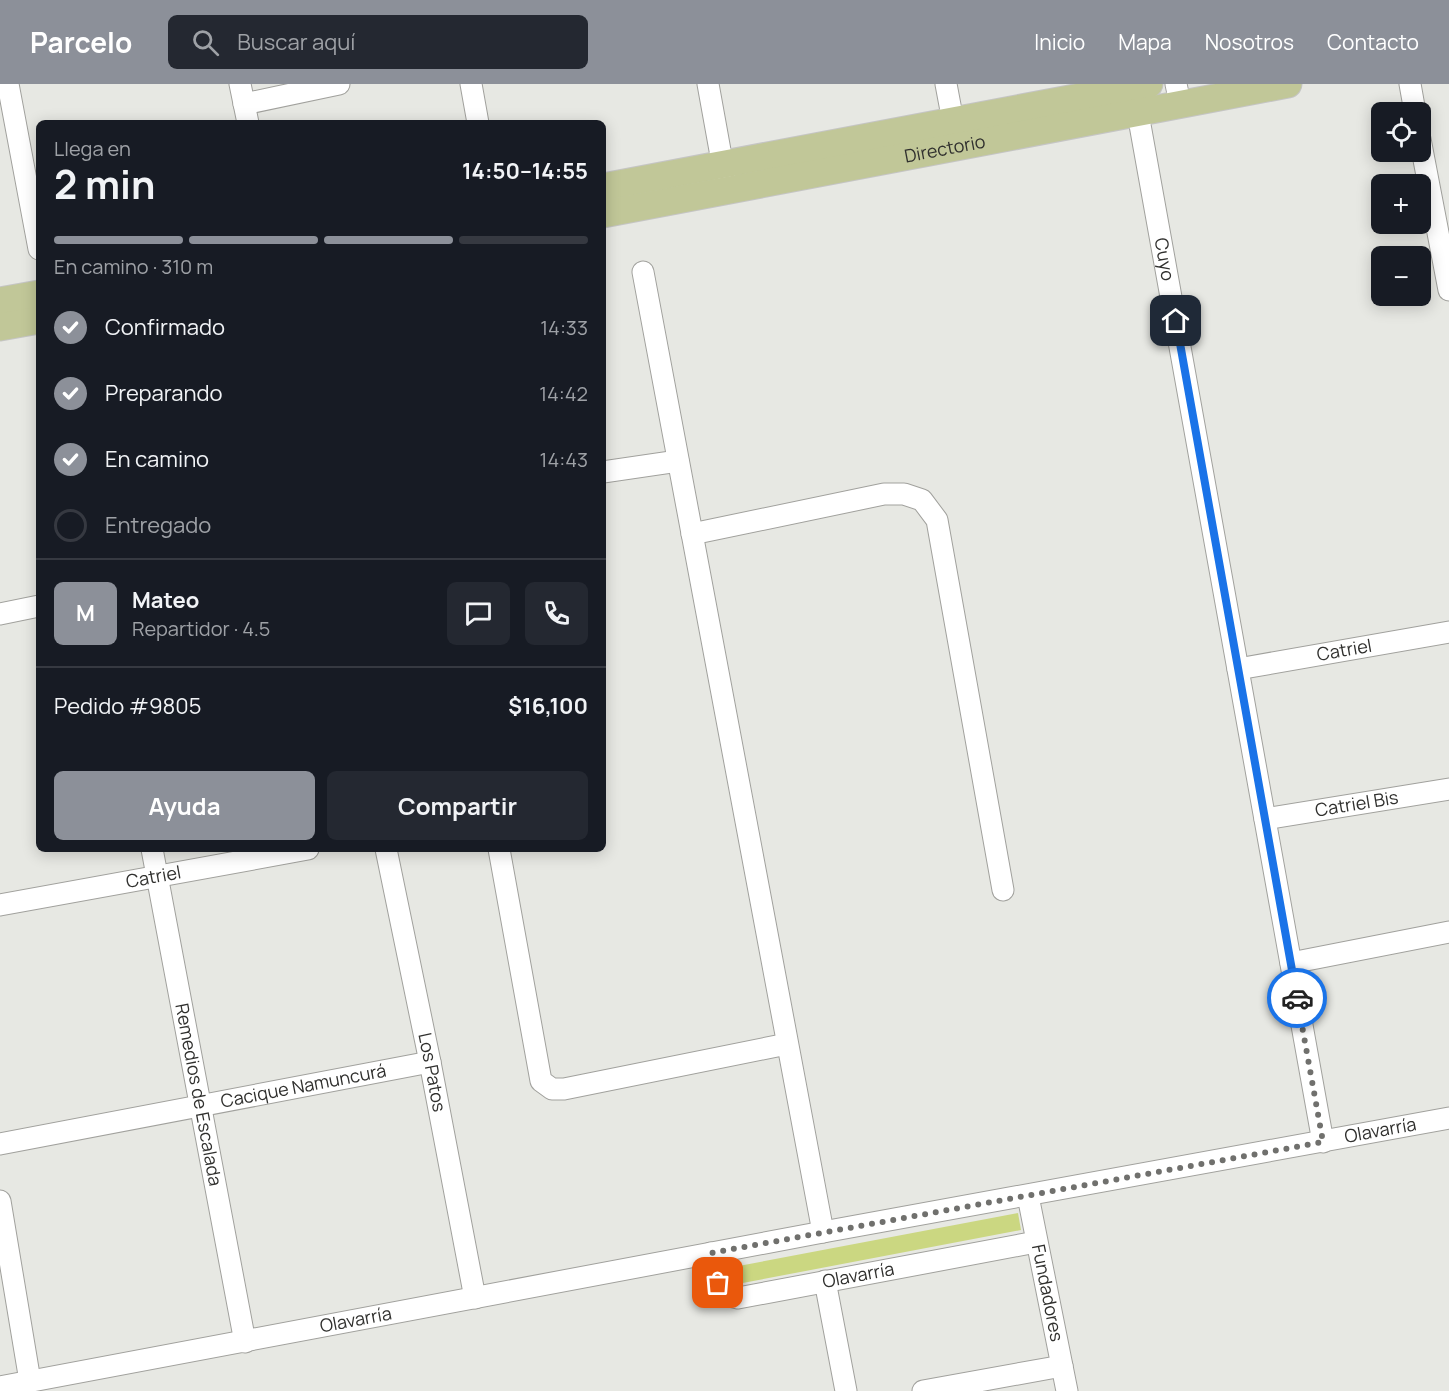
<!DOCTYPE html>
<html lang="es">
<meta charset="utf-8">
<style>
body{margin:0;font-family:Manrope,sans-serif;background:#242831;color:#f1f3f6;height:100vh;display:flex;flex-direction:column;font-size:22px;white-space:nowrap}
*{box-sizing:border-box;margin:0}
p{font-size:20px;color:#9ea1a6}
.icon{flex:none;width:33px;height:33px;fill:none;stroke:currentColor;stroke-width:2;stroke-linecap:round;stroke-linejoin:round}
.map{position:relative;flex:1;overflow:hidden}
.details{position:absolute;left:36px;top:36px;width:570px;height:732px;display:flex;flex-direction:column;background:#171b24;border-radius:9px;box-shadow:0 3px 15px #0003}
.details>*{flex:none}
.buttons{position:absolute;left:1371px;top:18px;display:grid;gap:12px}
.buttons a{display:grid;place-items:center;width:60px;height:60px;border-radius:9px;background:#171b24;box-shadow:0 3px 15px #0003;font-size:30px}
.pin{position:absolute;display:grid;place-items:center;width:51px;height:51px;color:#fff;margin:-26px;border-radius:12px;box-shadow:0 3px 9px #0006}
.courier{position:absolute;display:grid;place-items:center;width:60px;height:60px;margin:-30px;border:4px solid #1a73e8;border-radius:50%;background:#fff;color:#222;box-shadow:0 2px 8px #0007}
.summary em{font-style:normal;font-weight:700}
.summary div{display:flex;flex-direction:column-reverse}
.summary{display:flex;align-items:center;justify-content:space-between;height:102px;padding:0 18px}
h1{font-size:39px;font-weight:700;line-height:45px}
.bar{display:grid;grid-template-columns:repeat(4,1fr);gap:9px 6px;align-content:center;height:72px;padding:0 18px}
.bar i{height:8px;border-radius:4px;background:#363941}
.bar .active{background:#8c9099}
.bar p{grid-column:span 4}
.line{display:flex;align-items:center;gap:15px;padding:0 18px;border-top:2px solid #363941}
.line div{flex:1}
.round{display:grid;place-items:center;flex:none;width:63px;height:63px;border-radius:9px;background:#242831}
ol{padding:0 18px;list-style:none}
li{display:flex;align-items:center;gap:18px;height:66px}
li p{margin-inline-start:auto}
li .icon{padding:6px;border-radius:50%;background:#8c9099;color:#fff;stroke-width:4}
li:last-child{color:#9ea1a6}
li i{width:33px;height:33px;border:3px solid #363941;border-radius:50%}
.button{display:flex;gap:12px;margin-top:auto;padding:12px 18px}
.button a{flex:1;height:69px;border-radius:9px;background:#8c9099;color:#fff;font-size:24px;font-weight:700;line-height:69px;text-align:center}
.button a+a{background:#242831;color:#f1f3f6}
header{display:flex;align-items:center;gap:36px;box-sizing:border-box;height:84px;padding:0 30px;background:#8c9099;color:#fff}
header strong{font-size:28px}
nav{display:flex;gap:33px;margin-inline-start:auto;font-size:21px}
.search{width:420px;height:54px;background:#242831;display:flex;align-items:center;gap:15px;box-sizing:border-box;padding:0 21px;border-radius:9px;color:#9ea1a6;font-size:22px}
.map>svg:first-child{display:block}
.green{fill:#cbd781}
.lines{fill:none;stroke-linecap:round;stroke-linejoin:round}
.minor-casing{stroke:#a1a19d;stroke-width:23}
.major-casing{stroke:#c5c5c4;stroke-width:29}
.minor{stroke:#fff;stroke-width:21}
.major{stroke:#c1c798;stroke-width:27}
.done{stroke:#70706d;stroke-width:6;stroke-dasharray:0 10.8}
.route{stroke:#1a73e8;stroke-width:8}
.labels{text-anchor:middle;stroke-width:6;stroke-linejoin:round;paint-order:stroke}
.street-label{font-size:18px;fill:#30302e;stroke:#e7e8e3}
</style>
<header>
<strong>Parcelo</strong>
<div class="search"><svg class="icon" aria-label="search" viewBox="0 0 24 24"><circle cx="10" cy="10" r="6"/><path d="M15 15l6 6"/></svg>Buscar aquí</div>
<nav><a>Inicio</a><a>Mapa</a><a>Nosotros</a><a>Contacto</a></nav>
</header>
<div class="map">
<svg width="1449" height="1307" viewBox="0 0 1449 1307">
<rect width="100%" height="100%" fill="#e7e8e3"/>
<!-- green -->
<polygon class="green" points="1018,1129 1021,1146 732,1201 728,1184"/>
<g class="lines">
<!-- minor casing -->
<g class="minor-casing">
<g id="minor">
<polyline points="8,0 39,165"/>
<polyline points="240,0 248,39"/>
<polyline points="471,0 478,39"/>
<polyline points="708,0 725,94"/>
<polyline points="946,0 956,53"/>
<polyline points="1176,0 1180,19"/>
<polyline points="1410,0 1415,28"/>
<path id="s1" d="M1135,13L1323,1058"/>
<polyline points="244,20 339,0"/>
<polyline points="1420,55 1449,206"/>
<polyline points="643,188 823,1148"/>
<polyline points="603,388 678,377"/>
<polyline points="692,450 884,410 904,410 922,416 937,436 1003,806"/>
<polyline points="0,530 39,522"/>
<path id="s2" d="M1238,585L1449,548"/>
<path id="s3" d="M1265,735L1449,705"/>
<path id="s4" d="M152,765L245,1258"/>
<path id="s5" d="M386,765L430,978L475,1214"/>
<polyline points="499,765 541,997 552,1005 564,1005 787,960"/>
<path id="s6" d="M0,821L308,765"/>
<polyline points="1291,879 1449,848"/>
<path id="s7" d="M0,1060L430,978"/>
<path id="s8" d="M1028,1112L1067,1307"/>
<polyline points="0,1117 30,1297"/>
<path id="s9" d="M711,1169L718,1199L726,1211L738,1214L1036,1158"/>
<polyline points="825,1197 846,1307"/>
<path id="s10" d="M0,1303L823,1148L1449,1034"/>
<polyline points="923,1307 1062,1282"/>
</g>
</g>
<!-- major casing -->
<g class="major-casing">
<g id="major">
<polyline points="603,103 1149,0"/>
<path id="s11" d="M603,130L1288,0"/>
<polyline points="0,217 39,210"/>
<polyline points="0,243 39,236"/>
</g>
</g>
<!-- minor -->
<use href="#minor" class="minor"/>
<!-- major -->
<use href="#major" class="major"/>
</g>
<g class="lines">
<!-- done -->
<polyline class="done" points="718,1199 711,1169 1323,1058 1297,914"/>
<!-- route -->
<polyline class="route" points="1176,237 1297,914"/>
</g>
<g class="labels">
<!-- street labels -->
<g class="street-label">
<text dy="6" stroke="none"><textPath href="#s11" startOffset="348">Directorio</textPath></text>
<text dy="6" stroke="none"><textPath href="#s1" startOffset="165">Cuyo</textPath></text>
<text dy="6" stroke="none"><textPath href="#s2" startOffset="108">Catriel</textPath></text>
<text dy="6" stroke="none"><textPath href="#s3" startOffset="93">Catriel Bis</textPath></text>
<text dy="6" stroke="none"><textPath href="#s6" startOffset="156">Catriel</textPath></text>
<text dy="6" stroke="none"><textPath href="#s5" startOffset="228">Los Patos</textPath></text>
<text dy="6" stroke="none"><textPath href="#s7" startOffset="309">Cacique Namuncurá</textPath></text>
<text dy="6" stroke="none"><textPath href="#s4" startOffset="250">Remedios de Escalada</textPath></text>
<text dy="6" stroke="none"><textPath href="#s10" startOffset="1404">Olavarría</textPath></text>
<text dy="6" stroke="none"><textPath href="#s9" startOffset="180">Olavarría</textPath></text>
<text dy="6" stroke="none"><textPath href="#s8" startOffset="99">Fundadores</textPath></text>
<text dy="6" stroke="none"><textPath href="#s10" startOffset="362">Olavarría</textPath></text>
</g>
</g>
</svg>
<div class="buttons">
<a><svg class="icon" aria-label="locate" viewBox="0 0 24 24"><circle cx="12" cy="12" r="6"/><path d="M12 2v4M12 18v4M2 12h4M18 12h4"/></svg></a>
<a>+</a>
<a>−</a>
</div>
<div class="pin" style="left:718px;top:1199px;background:#ea580c"><svg class="icon" aria-label="bag" viewBox="0 0 24 24"><path d="M5 8h14l-1 12H6zM9 8a3 3 0 0 1 6 0"/></svg></div>
<div class="pin" style="left:1176px;top:237px;background:#1f2937"><svg class="icon" aria-label="home" viewBox="0 0 24 24"><path d="M3 11l9-7 9 7M6 9v11h12V9"/></svg></div>
<div class="courier" style="left:1297px;top:914px"><svg class="icon" aria-label="car" viewBox="0 0 24 24"><path d="M5 17H2v-5l4-1 3-4h7l3 4 3 1v5h-3M9 17h6M6 11h13"/><circle cx="7" cy="17" r="2"/><circle cx="17" cy="17" r="2"/></svg></div>
<section class="details">
<div class="summary"><div><h1>2 min</h1><p>Llega en</p></div><em>14:50–14:55</em></div>
<div class="bar"><i class="active"></i><i class="active"></i><i class="active"></i><i></i><p>En camino · 310 m</p></div>
<ol>
<li><svg class="icon" aria-label="check" viewBox="0 0 24 24"><path d="M5 12l5 5 9-10"/></svg>Confirmado<p>14:33</p></li>
<li><svg class="icon" aria-label="check" viewBox="0 0 24 24"><path d="M5 12l5 5 9-10"/></svg>Preparando<p>14:42</p></li>
<li><svg class="icon" aria-label="check" viewBox="0 0 24 24"><path d="M5 12l5 5 9-10"/></svg>En camino<p>14:43</p></li>
<li><i></i>Entregado</li>
</ol>
<div class="line" style="height:108px"><b class="round" style="background:#8c9099;color:#fff">M</b><div><b>Mateo</b><p>Repartidor · 4.5</p></div><a class="round"><svg class="icon" aria-label="chat" viewBox="0 0 24 24"><path d="M4 5h16v11H9l-5 4z"/></svg></a><a class="round"><svg class="icon" aria-label="phone" viewBox="0 0 24 24"><path d="M5 4h4l2 5-3 2q2 4 5 5l2-3 5 2v4C11 20 4 13 5 4z"/></svg></a></div>
<div class="line" style="height:78px"><div>Pedido #9805</div><b>$16,100</b></div>
<div class="button"><a>Ayuda</a><a>Compartir</a></div>
</section>
</div>
